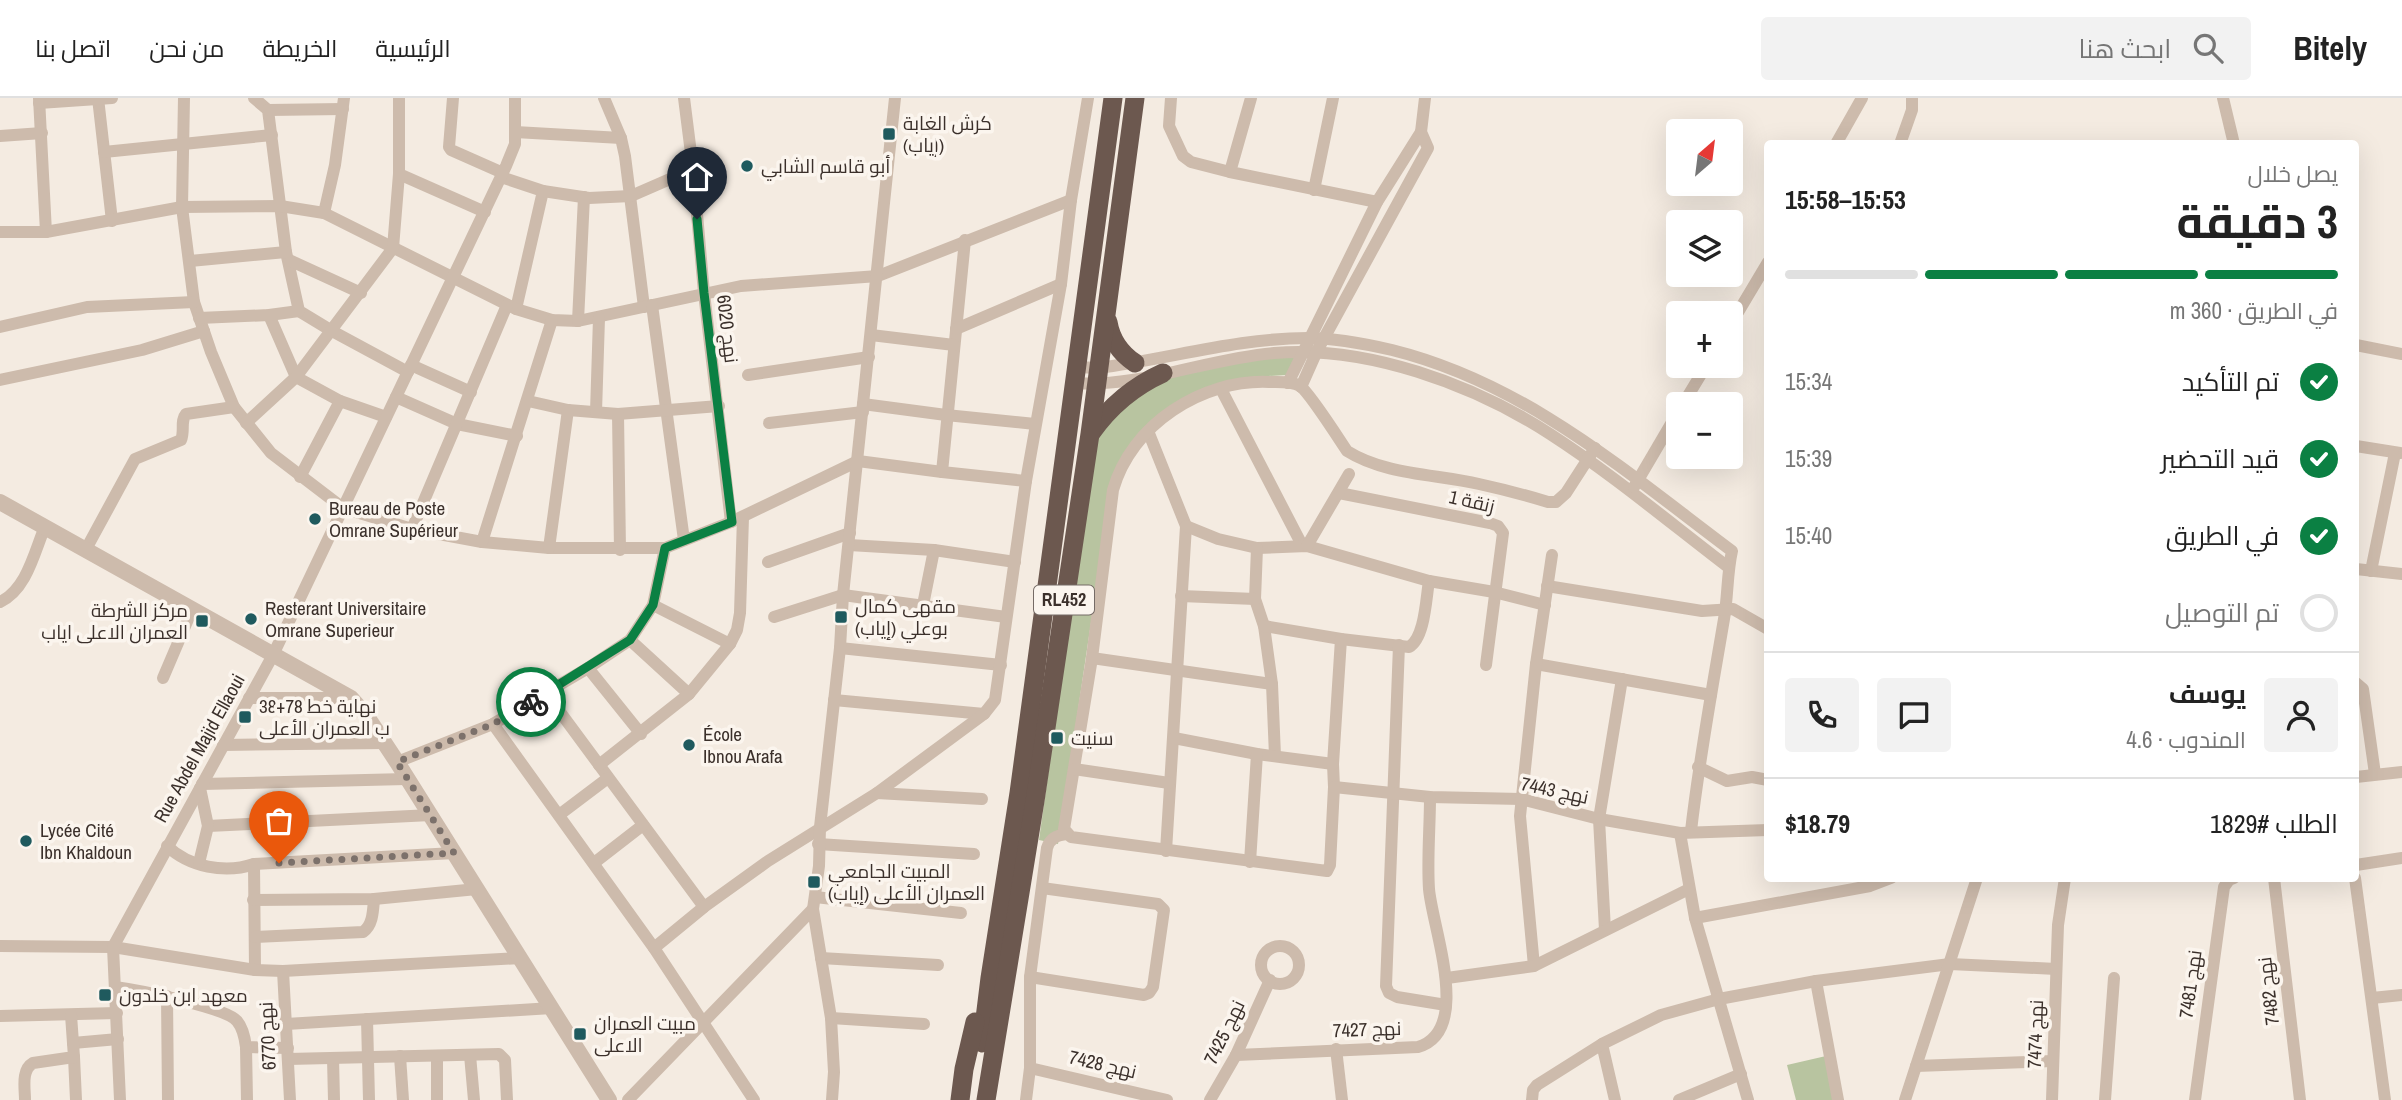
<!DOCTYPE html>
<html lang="ar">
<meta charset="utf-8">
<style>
body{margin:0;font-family:"Archivo Narrow",Cairo,sans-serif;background:#f2f2f2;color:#222;direction:rtl;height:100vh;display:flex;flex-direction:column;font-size:26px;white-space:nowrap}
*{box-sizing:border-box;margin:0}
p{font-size:23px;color:#767676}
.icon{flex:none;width:38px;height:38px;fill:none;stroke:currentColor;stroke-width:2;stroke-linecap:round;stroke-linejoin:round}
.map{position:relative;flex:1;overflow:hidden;direction:ltr}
.drawer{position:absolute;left:1764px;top:42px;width:595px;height:742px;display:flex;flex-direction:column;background:#fff;border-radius:7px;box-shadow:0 7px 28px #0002;direction:rtl}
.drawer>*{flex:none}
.needle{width:46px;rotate:28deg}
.tools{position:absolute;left:1666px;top:21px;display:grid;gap:14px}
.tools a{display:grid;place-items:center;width:77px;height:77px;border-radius:7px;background:#fff;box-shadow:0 7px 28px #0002;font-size:35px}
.pin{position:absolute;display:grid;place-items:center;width:60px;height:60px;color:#fff;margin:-72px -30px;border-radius:50% 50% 50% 0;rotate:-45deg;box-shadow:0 0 7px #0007}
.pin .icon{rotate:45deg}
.courier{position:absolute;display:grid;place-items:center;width:70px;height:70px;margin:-35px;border:5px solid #0b8043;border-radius:50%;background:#fff;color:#222;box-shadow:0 2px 9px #0007}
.headline em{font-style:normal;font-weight:700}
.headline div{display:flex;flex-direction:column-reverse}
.headline{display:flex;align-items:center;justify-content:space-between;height:119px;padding:0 21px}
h1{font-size:46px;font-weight:700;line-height:52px}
.bar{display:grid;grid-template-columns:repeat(4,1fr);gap:10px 7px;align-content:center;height:84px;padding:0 21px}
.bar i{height:9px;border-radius:5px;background:#e0e0e0}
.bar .current{background:#0b8043}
.bar p{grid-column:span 4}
.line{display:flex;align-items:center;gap:18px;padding:0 21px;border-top:2px solid #e0e0e0}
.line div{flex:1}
.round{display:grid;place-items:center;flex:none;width:74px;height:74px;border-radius:7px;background:#f2f2f2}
ol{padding:0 21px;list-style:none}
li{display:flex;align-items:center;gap:21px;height:77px}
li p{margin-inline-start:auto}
li .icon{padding:7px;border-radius:50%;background:#0b8043;color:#fff;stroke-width:4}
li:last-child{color:#767676}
li i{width:38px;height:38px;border:4px solid #e0e0e0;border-radius:50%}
header{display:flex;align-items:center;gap:42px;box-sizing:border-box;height:98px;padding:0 35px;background:#fff;border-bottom:2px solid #e0e0e0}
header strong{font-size:33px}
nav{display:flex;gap:38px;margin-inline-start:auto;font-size:24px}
.search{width:490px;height:63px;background:#f2f2f2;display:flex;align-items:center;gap:18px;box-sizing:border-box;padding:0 24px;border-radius:7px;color:#767676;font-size:26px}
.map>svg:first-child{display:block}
.green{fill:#b8c4a0}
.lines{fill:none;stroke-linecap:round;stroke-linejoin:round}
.minor{stroke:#cdbbac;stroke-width:12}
.tertiary{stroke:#cdbbac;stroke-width:16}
.trunk{stroke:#6c584f;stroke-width:19}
.done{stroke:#7c716b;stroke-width:7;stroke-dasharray:0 12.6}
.route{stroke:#0b8043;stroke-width:9}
.poi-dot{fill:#1f5a5e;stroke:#fbf5ee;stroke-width:2.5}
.labels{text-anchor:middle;stroke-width:7;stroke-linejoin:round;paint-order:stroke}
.shield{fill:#fbf5ee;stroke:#756b66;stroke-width:2}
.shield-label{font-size:18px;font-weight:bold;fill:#3b302b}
.poi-label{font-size:19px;fill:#3b302b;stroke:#fbf5ee;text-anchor:start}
.street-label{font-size:19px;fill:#3b302b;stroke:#fbf5ee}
</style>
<header>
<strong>Bitely</strong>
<div class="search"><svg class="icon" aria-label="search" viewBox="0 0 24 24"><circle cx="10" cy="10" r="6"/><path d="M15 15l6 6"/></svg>ابحث هنا</div>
<nav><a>الرئيسية</a><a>الخريطة</a><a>من نحن</a><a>اتصل بنا</a></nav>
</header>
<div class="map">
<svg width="2402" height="1002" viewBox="0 0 2402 1002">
<rect width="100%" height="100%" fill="#f4ebe1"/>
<!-- green -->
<g class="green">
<polygon points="1298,255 1287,277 1252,279 1178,304 1113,377 1058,746 1039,742 1095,338 1111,315 1165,278"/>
<polygon points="1826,958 1834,1002 1796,1002 1787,967"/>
</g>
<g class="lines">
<!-- minor -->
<g class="minor">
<polyline points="39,0 46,134"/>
<polyline points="98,0 112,123"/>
<polyline points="184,0 182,109 194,204 211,254 234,309 271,355 343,410 412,431 482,444 549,450 665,450 731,424 858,363 942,374"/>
<polyline points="254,0 268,12 286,154 299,213 332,233 408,274"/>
<polyline points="453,0 449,49 451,52 503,75"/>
<polyline points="604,0 621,40 625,58 644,209"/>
<polyline points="684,0 693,71 704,195 731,424"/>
<polyline points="1171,0 1169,28 1183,58 1191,64 1230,74"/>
<polyline points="1251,0 1230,74 1377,104"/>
<polyline points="2223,0 2234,46"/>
<polyline points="39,5 112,0"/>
<polyline points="268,12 343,11"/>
<polyline points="515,34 621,40"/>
<polyline points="0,38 42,35"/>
<polyline points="1836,46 1862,0"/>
<polyline points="1900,46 1912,12 1912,0"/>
<polyline points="104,54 272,37"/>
<polyline points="399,76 485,114"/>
<polyline points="501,79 543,93 516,211"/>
<polyline points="1314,92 1333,0"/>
<polyline points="543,93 589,100 631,98 693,71"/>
<polyline points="324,115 335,67 344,0"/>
<polyline points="0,134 46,134 182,109 280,108 324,115 516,211 552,222 578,223 741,188 878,178 1071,102"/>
<polyline points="965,142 942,374 1026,383"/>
<polyline points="289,162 361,195"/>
<polyline points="190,163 286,154"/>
<polyline points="652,207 684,442"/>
<polyline points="269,217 296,279 340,303 386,319"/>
<polyline points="199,220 269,217 299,213"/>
<polyline points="578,223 584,99"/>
<polyline points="1731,226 1768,164"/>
<polyline points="0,229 87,209 194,204"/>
<polyline points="956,231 1061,186"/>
<polyline points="871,237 954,247"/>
<polyline points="2356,247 2402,256"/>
<polyline points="411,267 471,294"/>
<path d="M1077,269L1098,270C1169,261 1237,240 1308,240C1336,240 1366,246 1392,252C1525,285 1625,373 1732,453C1727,475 1728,498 1724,521C1712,592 1699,662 1691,733"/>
<polyline points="748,277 869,259"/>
<polyline points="0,282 142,252 204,233"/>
<path d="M1075,285C1138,290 1210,260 1274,255C1366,247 1473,286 1550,336C1612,376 1669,424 1728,469"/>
<polyline points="1288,285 1377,104 1421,34"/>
<polyline points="1301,289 1317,253 1428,50 1421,34 1425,0"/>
<polyline points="1221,291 1302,447"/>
<polyline points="396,299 457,326 517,338"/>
<polyline points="528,303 568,312 618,316 719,308"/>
<polyline points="863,306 946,317 1035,326"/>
<polyline points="1683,306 1706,268"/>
<polyline points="596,314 599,220"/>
<polyline points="618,316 620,452"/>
<polyline points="246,325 296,279 393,150 399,76 399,0"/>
<polyline points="769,325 863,314"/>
<polyline points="1148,333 1186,428 1166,753"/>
<polyline points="2356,348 2400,355"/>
<polyline points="300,379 340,303"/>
<polyline points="1634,389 1678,314"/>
<polyline points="1339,395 1490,425 1498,428 1503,435 1486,567"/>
<polyline points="1186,428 1218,441 1257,450 1307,448 1429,483 1494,494 1545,507"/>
<polyline points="412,431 507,207"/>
<polyline points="482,444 552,222"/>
<polyline points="849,447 934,452 1015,464"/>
<polyline points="1307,448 1349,376"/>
<polyline points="549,450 568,312"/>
<polyline points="1257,450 1255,501 1264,528 1272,586 1275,658"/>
<path d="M85,453L135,361L181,342C185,333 180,323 186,316L234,309"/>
<polyline points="768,464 850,435"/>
<polyline points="2356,471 2402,476"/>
<polyline points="2371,473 2395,355"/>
<polyline points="1547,488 1702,513 1733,511 1768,531"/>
<polyline points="1181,498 1255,501"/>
<path d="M0,504C26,492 34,456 44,431"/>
<polyline points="653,507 730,546"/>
<polyline points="923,507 934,452"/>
<polyline points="774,519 843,497 1006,519"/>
<path d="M1264,528L1341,541L1409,549C1425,540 1426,500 1429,483"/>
<path d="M1341,541L1333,666L1334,689L1330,767L1327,773L1071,739L1064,731L1092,560L1113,392C1131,327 1202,281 1269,284C1278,284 1292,283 1300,288C1309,294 1339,341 1347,353C1385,377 1436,376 1479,386C1502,391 1525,397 1548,404H1556L1566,395L1595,350"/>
<polyline points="630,542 689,596"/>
<polyline points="1399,547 1386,888 1389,895 1397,899 1446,907"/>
<polyline points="840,550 1001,567"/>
<polyline points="1092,560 1272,586"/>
<polyline points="1536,566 1711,597"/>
<polyline points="588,570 641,636"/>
<polyline points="163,580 192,512"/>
<polyline points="2356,585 2363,591 2375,676"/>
<polyline points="546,595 704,809"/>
<polyline points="249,600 350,600"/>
<polyline points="834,602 984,616"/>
<polyline points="493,626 654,850 754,1002"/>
<polyline points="1174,640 1257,656 1333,666"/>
<polyline points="223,647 385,645"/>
<polyline points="397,664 493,626 588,570 630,542 653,507 665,450"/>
<polyline points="599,667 689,596 730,546 737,532 740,515 743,419"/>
<polyline points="1698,669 1727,683 1752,679 1768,682"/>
<polyline points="1074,671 1169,685"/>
<polyline points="2356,679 2402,674"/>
<polyline points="202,686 406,681"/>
<polyline points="1334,689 1430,699 1521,701 1599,721 1680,735 1768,732"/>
<polyline points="877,695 982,701"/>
<polyline points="559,717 608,680"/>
<polyline points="208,728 431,717"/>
<polyline points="1680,735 1695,820 1748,1002"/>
<polyline points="818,746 974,756"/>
<path d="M167,748C189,769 225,776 254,766L454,755"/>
<polyline points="1250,764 1257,656"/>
<polyline points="199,765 208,728 200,690"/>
<polyline points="594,765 643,727"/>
<polyline points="254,766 255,872"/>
<polyline points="2356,767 2402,760"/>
<polyline points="2274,780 2300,1002"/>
<polyline points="2355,780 2385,1002"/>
<polyline points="815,799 961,815"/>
<polyline points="253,802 374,801 477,791"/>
<polyline points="1695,820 1870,788 1891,780"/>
<polyline points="1605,832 1599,721 1622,581"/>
<path d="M255,839L363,834C373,827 373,813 374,801"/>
<polyline points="0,848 113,849 255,872 283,873 521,860"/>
<circle cx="1280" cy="867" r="19"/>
<polyline points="654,850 704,809 768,763 877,695 984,616 995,602 1026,383 1061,186 1071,102 1088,0"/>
<polyline points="821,860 938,867"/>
<polyline points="1534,868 1520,718 1536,566 1552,457"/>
<polyline points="283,873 290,1002"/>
<polyline points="1030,879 1144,897 1149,895 1153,889 1164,812 1158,806 1042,790"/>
<polyline points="1447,880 1534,868 1689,791"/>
<polyline points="1816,883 1838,1002"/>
<path d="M115,889C137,892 225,909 237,923C243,930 245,941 246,949L288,950"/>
<polyline points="167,898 168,1002"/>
<polyline points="2372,900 2402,897"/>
<polyline points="0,918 117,915"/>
<polyline points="831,920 924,926"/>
<polyline points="367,921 369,1002"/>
<polyline points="286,926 552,910"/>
<polyline points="73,945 118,941"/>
<polyline points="1602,946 1615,1002"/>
<polyline points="246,949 247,1002"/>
<polyline points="1336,951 1342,1002"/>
<polyline points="470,957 474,1002"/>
<path d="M1236,957L1418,949C1473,933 1432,829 1429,791C1427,761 1430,730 1430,699"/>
<polyline points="400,958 403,1002"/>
<polyline points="437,958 437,1002"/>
<polyline points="74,959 76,1002"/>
<polyline points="333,960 334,1002"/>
<polyline points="288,961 499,956 505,962 507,1002"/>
<polyline points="1916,968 2053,963"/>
<polyline points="1030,970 1167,1002"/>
<path d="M25,1002C25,990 21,972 33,965L74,959L71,917"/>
<polyline points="120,1002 113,849 273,557 506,68 515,46 515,0"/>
<polyline points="628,1002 813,811"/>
<polyline points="832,1002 834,974 831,920 813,811 819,768 820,729 840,550 843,497 895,0"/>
<path d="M1026,1002L1030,970V879L1047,750C1050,740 1057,737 1067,736"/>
<polyline points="1210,1002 1236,957 1270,882"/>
<polyline points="1532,1002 1533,992 1537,987 1602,946 1661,917 1719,901 1816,883 1950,866 2056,871"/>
<polyline points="1679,1002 1741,976"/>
<polyline points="1905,1002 1977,780"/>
<polyline points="2052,1002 2058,827 2065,780"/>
<polyline points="2105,1002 2114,880"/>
<polyline points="2195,1002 2224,789 2229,782 2234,780"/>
</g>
<!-- tertiary -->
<polyline class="tertiary" points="0,404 351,600 366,617 397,664 609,1002"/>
<!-- trunk -->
<g class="trunk">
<path d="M1108,224C1111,242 1120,255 1135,265"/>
<path d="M1091,335C1110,308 1132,289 1163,275"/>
<polyline points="982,945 990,880 1019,695 1113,0"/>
<polyline points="960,1002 964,971 975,924"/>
<polyline points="986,1002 1035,703 1090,336 1135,0"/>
</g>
</g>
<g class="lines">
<!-- done -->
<polyline class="done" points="279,765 454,755 397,664 493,626 531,604"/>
<!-- route -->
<polyline class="route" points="531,604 630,542 653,507 665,450 732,424 704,195 697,121"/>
</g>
<!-- markers -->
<g class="poi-dot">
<rect x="882" y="29" width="14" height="14" rx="3.5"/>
<circle cx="747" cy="68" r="7"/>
<circle cx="315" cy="421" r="7"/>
<rect x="834" y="512" width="14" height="14" rx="3.5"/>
<circle cx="251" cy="521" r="7"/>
<rect x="195" y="516" width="14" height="14" rx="3.5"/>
<rect x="238" y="612" width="14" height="14" rx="3.5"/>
<rect x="1050" y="633" width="14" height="14" rx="3.5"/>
<circle cx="689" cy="647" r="7"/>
<circle cx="26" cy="743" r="7"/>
<rect x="807" y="777" width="14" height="14" rx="3.5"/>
<rect x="98" y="890" width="14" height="14" rx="3.5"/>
<rect x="573" y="929" width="14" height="14" rx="3.5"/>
</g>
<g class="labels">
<!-- shield labels -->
<rect class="shield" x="1034" y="487.5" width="60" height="29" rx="5"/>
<g class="shield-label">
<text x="1064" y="508">RL452</text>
</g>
<!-- poi labels -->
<g class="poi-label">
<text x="903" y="32">كرش الغابة<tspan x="903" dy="22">(إياب)</tspan></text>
<text x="761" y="75">أبو قاسم الشابي</text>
<text x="329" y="417">Bureau de Poste<tspan x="329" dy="22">Omrane Supérieur</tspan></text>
<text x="855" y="515">مقهى كمال<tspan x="855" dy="22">بوعلي (إياب)</tspan></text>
<text x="265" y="517">Resterant Universitaire<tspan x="265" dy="22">Omrane Superieur</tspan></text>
<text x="188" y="519" text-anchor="end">مركز الشرطة<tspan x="188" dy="22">العمران الاعلى اياب</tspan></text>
<text x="259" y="615">نهاية خط 78+38<tspan x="259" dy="22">ب العمران الأعلى</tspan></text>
<text x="703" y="643">École<tspan x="703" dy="22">Ibnou Arafa</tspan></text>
<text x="1071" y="647">سنيت</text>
<text x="40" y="739">Lycée Cité<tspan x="40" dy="22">Ibn Khaldoun</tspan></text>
<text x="828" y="780">المبيت الجامعي<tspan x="828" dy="22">العمران الأعلى (إياب)</tspan></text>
<text x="119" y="904">معهد ابن خلدون</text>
<text x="594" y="932">مبيت العمران<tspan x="594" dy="22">الاعلى</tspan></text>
</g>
<!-- street labels -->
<g class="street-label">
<text transform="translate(728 231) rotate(83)" y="7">نهج 6020</text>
<text transform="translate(1472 403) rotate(13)" y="7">زنقة 1</text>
<text transform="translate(199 650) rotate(-61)" y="7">Rue Abdel Majid Ellaoui</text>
<text transform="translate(1555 692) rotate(12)" y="7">نهج 7443</text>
<text transform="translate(2190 886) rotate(-82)" y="7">نهج 7481</text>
<text transform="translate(2268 893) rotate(-97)" y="7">نهج 7482</text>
<text transform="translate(1367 931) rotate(-2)" y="7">نهج 7427</text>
<text transform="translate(1224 934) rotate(-64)" y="7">نهج 7425</text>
<text transform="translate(2035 936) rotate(-88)" y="7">نهج 7474</text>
<text transform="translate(267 938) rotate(-93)" y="7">نهج 6770</text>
<text transform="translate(1103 966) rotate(13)" y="7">نهج 7428</text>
</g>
</g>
</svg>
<div class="tools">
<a><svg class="needle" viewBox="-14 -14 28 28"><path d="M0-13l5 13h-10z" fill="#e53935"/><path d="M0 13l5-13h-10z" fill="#767676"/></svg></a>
<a><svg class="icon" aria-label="layers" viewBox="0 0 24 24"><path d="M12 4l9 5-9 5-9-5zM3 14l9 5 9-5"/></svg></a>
<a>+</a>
<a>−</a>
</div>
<div class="pin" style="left:279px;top:765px;background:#ea580c"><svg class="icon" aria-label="bag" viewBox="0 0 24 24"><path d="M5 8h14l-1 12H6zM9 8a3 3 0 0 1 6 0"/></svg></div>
<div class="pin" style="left:697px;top:121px;background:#1f2937"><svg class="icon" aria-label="home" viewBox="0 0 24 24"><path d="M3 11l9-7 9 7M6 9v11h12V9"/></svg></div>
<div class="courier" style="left:531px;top:604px"><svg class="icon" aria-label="bike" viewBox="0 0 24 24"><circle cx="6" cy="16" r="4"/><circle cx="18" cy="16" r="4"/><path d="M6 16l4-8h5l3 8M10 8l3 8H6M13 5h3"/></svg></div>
<section class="drawer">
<div class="headline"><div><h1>3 دقيقة</h1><p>يصل خلال</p></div><em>15:53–15:58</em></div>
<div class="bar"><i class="current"></i><i class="current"></i><i class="current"></i><i></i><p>في الطريق · 360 m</p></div>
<ol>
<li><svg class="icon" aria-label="check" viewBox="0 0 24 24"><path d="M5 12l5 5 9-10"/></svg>تم التأكيد<p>15:34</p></li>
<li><svg class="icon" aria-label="check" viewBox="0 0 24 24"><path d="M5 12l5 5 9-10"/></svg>قيد التحضير<p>15:39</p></li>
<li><svg class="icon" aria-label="check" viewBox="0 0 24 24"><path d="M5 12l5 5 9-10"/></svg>في الطريق<p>15:40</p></li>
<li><i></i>تم التوصيل</li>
</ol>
<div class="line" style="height:126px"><a class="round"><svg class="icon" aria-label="person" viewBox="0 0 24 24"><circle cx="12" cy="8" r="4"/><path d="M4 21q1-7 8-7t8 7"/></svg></a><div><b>يوسف</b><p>المندوب · 4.6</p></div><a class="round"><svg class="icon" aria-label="chat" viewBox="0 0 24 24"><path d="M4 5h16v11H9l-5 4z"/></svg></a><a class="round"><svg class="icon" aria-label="phone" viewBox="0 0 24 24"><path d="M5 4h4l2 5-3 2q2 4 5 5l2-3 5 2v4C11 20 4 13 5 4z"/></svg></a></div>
<div class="line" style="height:91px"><div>الطلب #1829</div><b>$18.79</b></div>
</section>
</div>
